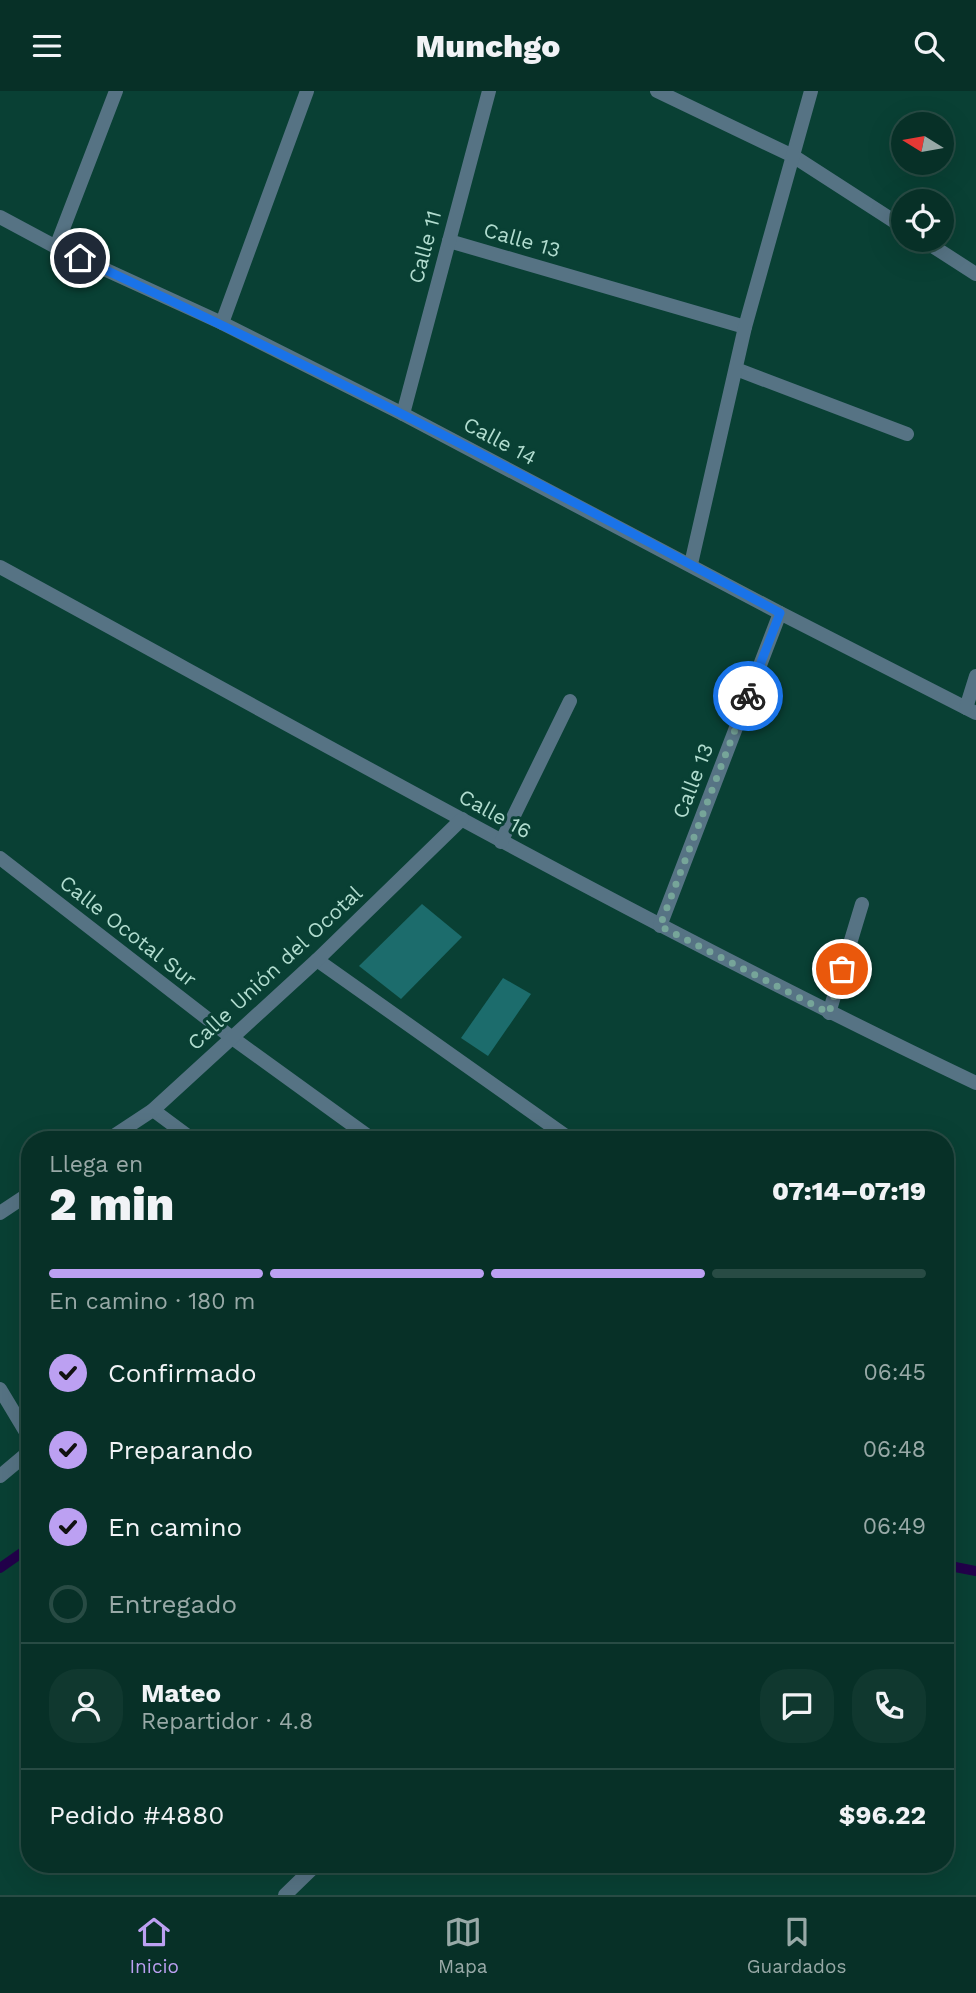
<!DOCTYPE html>
<html lang="es">
<meta charset="utf-8">
<style>
body{margin:0;font-family:"Work Sans",sans-serif;background:#10382f;color:#f1f3f6;height:100vh;display:flex;flex-direction:column;font-size:26px;white-space:nowrap}
*{box-sizing:border-box;margin:0}
p{font-size:23px;color:#98a9a7}
.icon{flex:none;width:38px;height:38px;fill:none;stroke:currentColor;stroke-width:2;stroke-linecap:round;stroke-linejoin:round}
.map{position:relative;flex:1;overflow:hidden}
.side{position:absolute;left:21px;top:1040px;width:933px;height:742px;display:flex;flex-direction:column;background:#073027;border-radius:28px;box-shadow:0 7px 28px #0002,0 0 0 2px #284b44}
.side>*{flex:none}
.needle{width:46px;rotate:281deg}
.tools{position:absolute;left:891px;top:21px;display:grid;gap:14px}
.tools a{display:grid;place-items:center;width:63px;height:63px;border-radius:50%;background:#073027;box-shadow:0 7px 28px #0002,0 0 0 2px #284b44;font-size:35px}
.pin{position:absolute;display:grid;place-items:center;width:60px;height:60px;color:#fff;margin:-30px;border:4px solid #fff;border-radius:50%;box-shadow:0 2px 7px #0007}
.courier{position:absolute;display:grid;place-items:center;width:70px;height:70px;margin:-35px;border:5px solid #1a73e8;border-radius:50%;background:#fff;color:#222;box-shadow:0 2px 9px #0007}
.summary em{font-style:normal;font-weight:800}
.summary div{display:flex;flex-direction:column-reverse}
.summary{display:flex;align-items:center;justify-content:space-between;height:119px;padding:0 28px}
h1{font-size:46px;font-weight:800;line-height:52px}
.bar{display:grid;grid-template-columns:repeat(4,1fr);gap:10px 7px;align-content:center;height:84px;padding:0 28px}
.bar i{height:9px;border-radius:5px;background:#284b44}
.bar .on{background:#bca0f2}
.bar p{grid-column:span 4}
.line{display:flex;align-items:center;gap:18px;padding:0 28px;border-top:2px solid #284b44}
.line div{flex:1}
.round{display:grid;place-items:center;flex:none;width:74px;height:74px;border-radius:28px;background:#10382f}
ol{padding:0 28px;list-style:none}
li{display:flex;align-items:center;gap:21px;height:77px}
li p{margin-inline-start:auto}
li .icon{padding:7px;border-radius:50%;background:#bca0f2;color:#111;stroke-width:4}
li:last-child{color:#98a9a7}
li i{width:38px;height:38px;border:4px solid #284b44;border-radius:50%}
header{display:flex;justify-content:space-between;align-items:center;height:91px;padding:0 28px;background:#073027;font-size:32px;font-weight:800}
.tabs{display:flex;justify-content:space-around;align-items:center;height:98px;border-top:2px solid #284b44;background:#073027;font-size:19px;color:#98a9a7}
.tabs a{display:grid;justify-items:center;gap:4px}
.tabs .on{color:#bca0f2}
.map>svg:first-child{display:block}
.lines{fill:none;stroke-linecap:round;stroke-linejoin:round}
.stream{stroke:#22004b;stroke-width:10}
.building{fill:#1c6c6c}
.service{stroke:#567384;stroke-width:14}
.minor{stroke:#567384;stroke-width:14}
.done{stroke:#76a599;stroke-width:7;stroke-dasharray:0 12.6}
.route{stroke:#1a73e8;stroke-width:9}
.labels{text-anchor:middle;stroke-width:6;stroke-linejoin:round;paint-order:stroke}
.street-label{font-size:21px;fill:#b1dccf;stroke:#094034}
</style>
<header><svg class="icon" aria-label="menu" viewBox="0 0 24 24"><path d="M4 6h16M4 12h16M4 18h16"/></svg>Munchgo<svg class="icon" aria-label="search" viewBox="0 0 24 24"><circle cx="10" cy="10" r="6"/><path d="M15 15l6 6"/></svg></header>
<div class="map">
<svg width="976" height="1804" viewBox="0 0 976 1804">
<rect width="100%" height="100%" fill="#094034"/>
<g class="lines">
<!-- stream -->
<g class="stream">
<polyline points="945,1474 976,1480"/>
<polyline points="0,1477 30,1456"/>
</g>
</g>
<!-- building -->
<g class="building">
<polygon points="422,813 462,846 401,908 359,875"/>
<polygon points="503,887 531,903 488,965 461,947"/>
</g>
<g class="lines">
<!-- service -->
<polyline class="service" points="829,922 862,813"/>
<!-- minor -->
<g class="minor">
<polyline points="657,0 793,65 903,136"/>
<polyline points="0,126 56,156 222,232 403,323 780,522 976,622"/>
<polyline points="923,149 976,183"/>
<polyline points="449,150 745,236"/>
<polyline points="56,156 116,0"/>
<polyline points="222,232 307,0"/>
<polyline points="736,278 907,343"/>
<polyline points="403,323 489,0"/>
<polyline points="691,473 745,236 811,0"/>
<path d="M0,476C323,652 644,834 976,992"/>
<polyline points="966,617 976,585"/>
<polyline points="501,751 570,610"/>
<polyline points="0,767 231,946 372,1048"/>
<polyline points="660,835 780,522"/>
<polyline points="317,869 570,1048"/>
<polyline points="153,1019 192,1048"/>
<polyline points="109,1048 153,1019 317,869 462,728"/>
<polyline points="0,1122 30,1102"/>
<polyline points="0,1298 30,1348"/>
<polyline points="0,1385 30,1360"/>
<polyline points="285,1804 317,1773"/>
</g>
</g>
<g class="lines">
<!-- done -->
<polyline class="done" points="748,605 660,835 829,922 842,878"/>
<!-- route -->
<path class="route" d="M80,167C317,277 550,396 780,522L748,605"/>
</g>
<g class="labels">
<!-- street labels -->
<g class="street-label">
<text transform="translate(522 149) rotate(16)" y="7">Calle 13</text>
<text transform="translate(425 156) rotate(-75)" y="7">Calle 11</text>
<text transform="translate(500 350) rotate(28)" y="7">Calle 14</text>
<text transform="translate(693 690) rotate(-69)" y="7">Calle 13</text>
<text transform="translate(495 723) rotate(29)" y="7">Calle 16</text>
<text transform="translate(128 840) rotate(38)" y="7">Calle Ocotal Sur</text>
<text transform="translate(275 877) rotate(-43)" y="7">Calle Unión del Ocotal</text>
</g>
</g>
</svg>
<div class="tools">
<a><svg class="needle" viewBox="-14 -14 28 28"><path d="M0-13l5 13h-10z" fill="#e53935"/><path d="M0 13l5-13h-10z" fill="#98a9a7"/></svg></a>
<a><svg class="icon" aria-label="locate" viewBox="0 0 24 24"><circle cx="12" cy="12" r="6"/><path d="M12 2v4M12 18v4M2 12h4M18 12h4"/></svg></a>
</div>
<div class="pin" style="left:842px;top:878px;background:#ea580c"><svg class="icon" aria-label="bag" viewBox="0 0 24 24"><path d="M5 8h14l-1 12H6zM9 8a3 3 0 0 1 6 0"/></svg></div>
<div class="pin" style="left:80px;top:167px;background:#1f2937"><svg class="icon" aria-label="home" viewBox="0 0 24 24"><path d="M3 11l9-7 9 7M6 9v11h12V9"/></svg></div>
<div class="courier" style="left:748px;top:605px"><svg class="icon" aria-label="bike" viewBox="0 0 24 24"><circle cx="6" cy="16" r="4"/><circle cx="18" cy="16" r="4"/><path d="M6 16l4-8h5l3 8M10 8l3 8H6M13 5h3"/></svg></div>
<section class="side">
<div class="summary"><div><h1>2 min</h1><p>Llega en</p></div><em>07:14–07:19</em></div>
<div class="bar"><i class="on"></i><i class="on"></i><i class="on"></i><i></i><p>En camino · 180 m</p></div>
<ol>
<li><svg class="icon" aria-label="check" viewBox="0 0 24 24"><path d="M5 12l5 5 9-10"/></svg>Confirmado<p>06:45</p></li>
<li><svg class="icon" aria-label="check" viewBox="0 0 24 24"><path d="M5 12l5 5 9-10"/></svg>Preparando<p>06:48</p></li>
<li><svg class="icon" aria-label="check" viewBox="0 0 24 24"><path d="M5 12l5 5 9-10"/></svg>En camino<p>06:49</p></li>
<li><i></i>Entregado</li>
</ol>
<div class="line" style="height:126px"><a class="round"><svg class="icon" aria-label="person" viewBox="0 0 24 24"><circle cx="12" cy="8" r="4"/><path d="M4 21q1-7 8-7t8 7"/></svg></a><div><b>Mateo</b><p>Repartidor · 4.8</p></div><a class="round"><svg class="icon" aria-label="chat" viewBox="0 0 24 24"><path d="M4 5h16v11H9l-5 4z"/></svg></a><a class="round"><svg class="icon" aria-label="phone" viewBox="0 0 24 24"><path d="M5 4h4l2 5-3 2q2 4 5 5l2-3 5 2v4C11 20 4 13 5 4z"/></svg></a></div>
<div class="line" style="height:91px"><div>Pedido #4880</div><b>$96.22</b></div>
</section>
</div>
<nav class="tabs">
<a class="on"><svg class="icon" aria-label="home" viewBox="0 0 24 24"><path d="M3 11l9-7 9 7M6 9v11h12V9"/></svg>Inicio</a>
<a><svg class="icon" aria-label="map" viewBox="0 0 24 24"><path d="M3 6l6-2 6 2 6-2v14l-6 2-6-2-6 2zM9 4v14M15 6v14"/></svg>Mapa</a>
<a><svg class="icon" aria-label="saved" viewBox="0 0 24 24"><path d="M7 4h10v16l-5-4-5 4z"/></svg>Guardados</a>
</nav>
